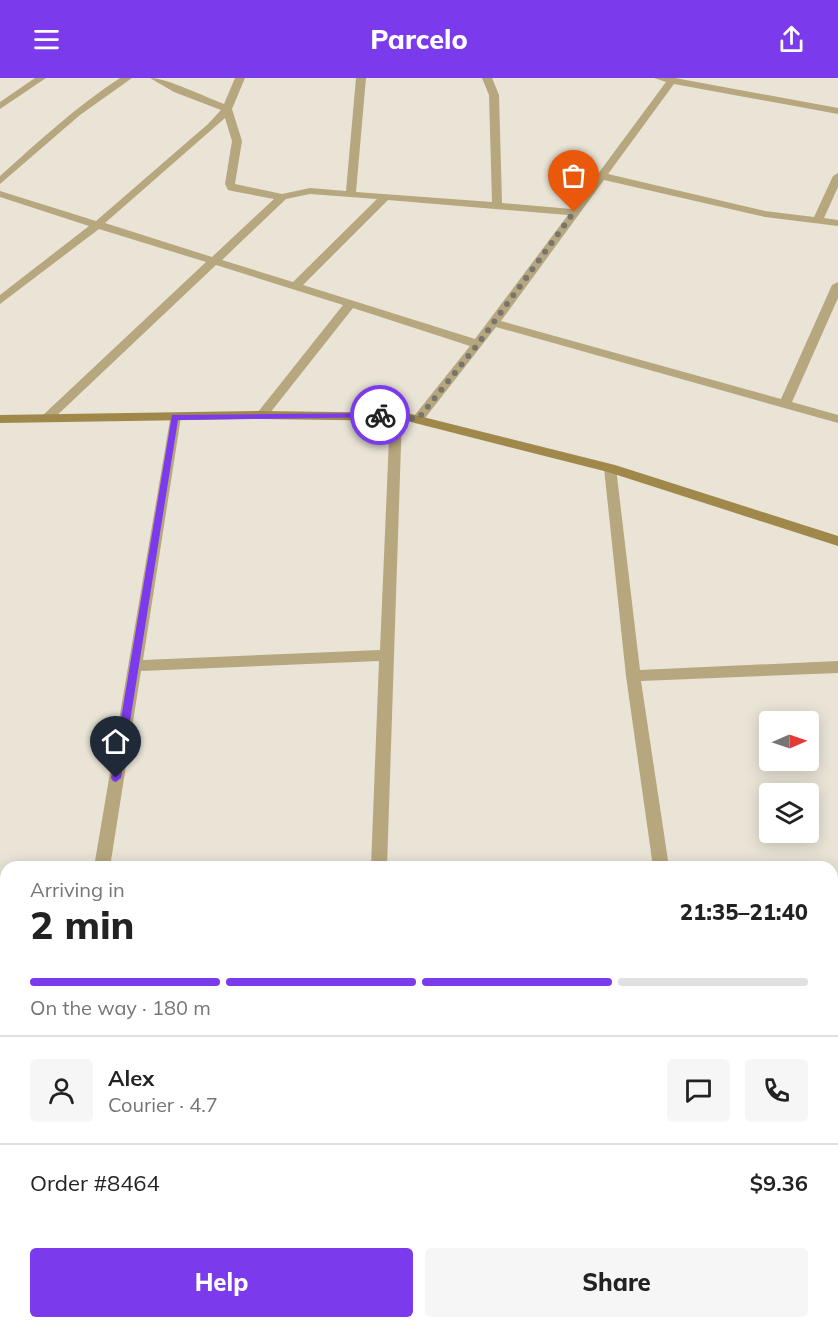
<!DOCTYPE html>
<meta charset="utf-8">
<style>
body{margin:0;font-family:Mulish,sans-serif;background:#f6f6f6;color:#222;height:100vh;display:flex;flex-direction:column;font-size:22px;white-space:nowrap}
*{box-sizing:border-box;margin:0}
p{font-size:20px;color:#767676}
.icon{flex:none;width:33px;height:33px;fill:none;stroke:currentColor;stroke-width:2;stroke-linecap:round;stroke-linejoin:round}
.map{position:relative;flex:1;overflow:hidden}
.drawer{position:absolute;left:0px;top:783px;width:838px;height:468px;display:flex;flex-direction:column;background:#fff;border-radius:18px 18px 0 0;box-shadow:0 3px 15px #0003}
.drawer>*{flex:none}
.needle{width:39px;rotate:88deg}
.tools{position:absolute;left:759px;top:633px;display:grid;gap:12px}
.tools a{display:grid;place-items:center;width:60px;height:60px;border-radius:6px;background:#fff;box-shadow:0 3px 15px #0003;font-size:30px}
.pin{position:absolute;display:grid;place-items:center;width:51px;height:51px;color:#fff;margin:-62px -26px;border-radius:50% 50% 50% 0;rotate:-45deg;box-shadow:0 0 6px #0007}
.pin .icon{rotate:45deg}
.courier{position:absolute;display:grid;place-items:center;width:60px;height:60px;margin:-30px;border:4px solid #7c3aed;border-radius:50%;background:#fff;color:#222;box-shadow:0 2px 8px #0007}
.summary em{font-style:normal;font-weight:800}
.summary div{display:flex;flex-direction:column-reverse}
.summary{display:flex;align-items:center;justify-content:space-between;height:102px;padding:0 30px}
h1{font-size:39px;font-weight:800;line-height:45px}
.bar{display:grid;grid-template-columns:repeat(4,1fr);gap:9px 6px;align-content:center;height:72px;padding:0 30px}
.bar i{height:8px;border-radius:4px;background:#e0e0e0}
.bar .on{background:#7c3aed}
.bar p{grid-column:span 4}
.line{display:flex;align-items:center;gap:15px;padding:0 30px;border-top:2px solid #e0e0e0}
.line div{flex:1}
.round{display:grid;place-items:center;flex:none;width:63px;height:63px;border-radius:6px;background:#f6f6f6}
.primary-button{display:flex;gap:12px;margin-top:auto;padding:12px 30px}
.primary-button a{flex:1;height:69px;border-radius:6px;background:#7c3aed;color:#fff;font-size:24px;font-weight:800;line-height:69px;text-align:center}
.primary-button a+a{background:#f6f6f6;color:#222}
header{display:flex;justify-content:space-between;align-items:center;height:78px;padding:0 30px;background:#7c3aed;color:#fff;font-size:27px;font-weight:800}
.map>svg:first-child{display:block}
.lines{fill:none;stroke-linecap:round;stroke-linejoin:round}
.street{fill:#b6a77f;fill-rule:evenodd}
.secondary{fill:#a0884a;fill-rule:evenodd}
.route{fill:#7c3aed}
.done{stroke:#78756d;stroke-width:6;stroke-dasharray:0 10.8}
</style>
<header><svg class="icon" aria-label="menu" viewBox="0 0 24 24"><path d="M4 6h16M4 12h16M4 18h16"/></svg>Parcelo<svg class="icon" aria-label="share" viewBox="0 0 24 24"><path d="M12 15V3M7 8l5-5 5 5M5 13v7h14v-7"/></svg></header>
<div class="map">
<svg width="838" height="1251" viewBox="0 0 838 1251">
<rect width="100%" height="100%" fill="#e9e4d6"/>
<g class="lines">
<!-- street -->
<g class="street">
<polygon points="35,0 46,0 0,31 0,24"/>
<path d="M120,0H132L80,37L0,106V98C39,63 77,28 120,0Z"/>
<path d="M150,0C167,0 205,19 224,26L235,0H245L232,31L242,63L235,106L282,116L310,110L346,113L356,0H366L356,114L492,124L489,17L482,0H492L499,17L502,125L572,131L666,4L654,0H675L838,30V36L674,6L608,96L765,133L814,139L833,98L838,95V109L824,140L838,142V148L765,139L604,102L501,243L781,321L832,207L838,204V220L792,324L838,337V345L496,249L422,344H414L412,341L414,338L470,268L353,230L266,340H258L256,337L258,334L343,227L216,187L50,344H42L40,341L42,338L206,184L99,151L0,226V217L89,148L0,119V113L96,143L208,46L221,32L174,14ZM225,40L232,63L225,106L228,112L232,113L274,121L212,179L105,145ZM310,116L377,121L293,204L222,182L286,121ZM388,122L568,137L475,261L303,207Z"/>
<polygon points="396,333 402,337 387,789 371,789 379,583 141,593 110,789 94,789 171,336 175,335 181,339 143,582 380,572 390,337"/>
<polygon points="610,386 616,390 640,592 838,583 838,595 641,603 669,789 653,789 626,598 604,390"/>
<rect x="832" y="800" width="6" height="14"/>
<polygon points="6,856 6,872 0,873 0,857"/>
<rect x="832" y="1125" width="6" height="20"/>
<polygon points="6,1180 6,1200 0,1201 0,1181"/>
<polygon points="6,1237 6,1245 22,1245 21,1251 1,1251"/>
<rect x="358" y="1245" width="20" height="6"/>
<rect x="708" y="1245" width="20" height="6"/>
</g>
<!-- secondary -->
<polygon class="secondary" points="262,333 407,335 615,387 838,458 838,468 608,394 407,343 262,341 0,345 0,337"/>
</g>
<!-- route -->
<polygon class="route" points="380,335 384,337 383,339 178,342 121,700 116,704 113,703 111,700 172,337"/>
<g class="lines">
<!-- done -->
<polyline class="done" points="380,337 418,341 478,266 574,134"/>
</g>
</svg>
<div class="tools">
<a><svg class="needle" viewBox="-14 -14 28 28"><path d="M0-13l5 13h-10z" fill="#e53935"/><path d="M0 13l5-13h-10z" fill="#767676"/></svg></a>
<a><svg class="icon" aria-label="layers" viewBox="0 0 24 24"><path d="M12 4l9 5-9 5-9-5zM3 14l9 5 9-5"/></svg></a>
</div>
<div class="pin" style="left:574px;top:134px;background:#ea580c"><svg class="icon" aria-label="bag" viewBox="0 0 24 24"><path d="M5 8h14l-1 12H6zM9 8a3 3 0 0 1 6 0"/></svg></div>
<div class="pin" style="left:116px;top:700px;background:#1f2937"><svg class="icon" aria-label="home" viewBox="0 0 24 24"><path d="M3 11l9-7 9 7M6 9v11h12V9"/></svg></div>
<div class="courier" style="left:380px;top:337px"><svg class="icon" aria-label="bike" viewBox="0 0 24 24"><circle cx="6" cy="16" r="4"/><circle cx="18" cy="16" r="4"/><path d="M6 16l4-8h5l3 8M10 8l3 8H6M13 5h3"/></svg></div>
<section class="drawer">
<div class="summary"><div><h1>2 min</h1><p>Arriving in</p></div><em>21:35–21:40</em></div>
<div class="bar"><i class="on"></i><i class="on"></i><i class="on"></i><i></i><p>On the way · 180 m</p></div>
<div class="line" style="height:108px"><a class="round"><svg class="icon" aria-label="person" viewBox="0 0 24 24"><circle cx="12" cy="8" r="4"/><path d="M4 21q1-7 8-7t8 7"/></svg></a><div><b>Alex</b><p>Courier · 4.7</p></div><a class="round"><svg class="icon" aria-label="chat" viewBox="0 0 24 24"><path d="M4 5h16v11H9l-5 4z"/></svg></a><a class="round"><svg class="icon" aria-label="phone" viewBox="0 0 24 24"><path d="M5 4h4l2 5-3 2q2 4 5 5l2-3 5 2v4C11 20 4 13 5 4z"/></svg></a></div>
<div class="line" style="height:78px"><div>Order #8464</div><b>$9.36</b></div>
<div class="primary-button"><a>Help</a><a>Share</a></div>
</section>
</div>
